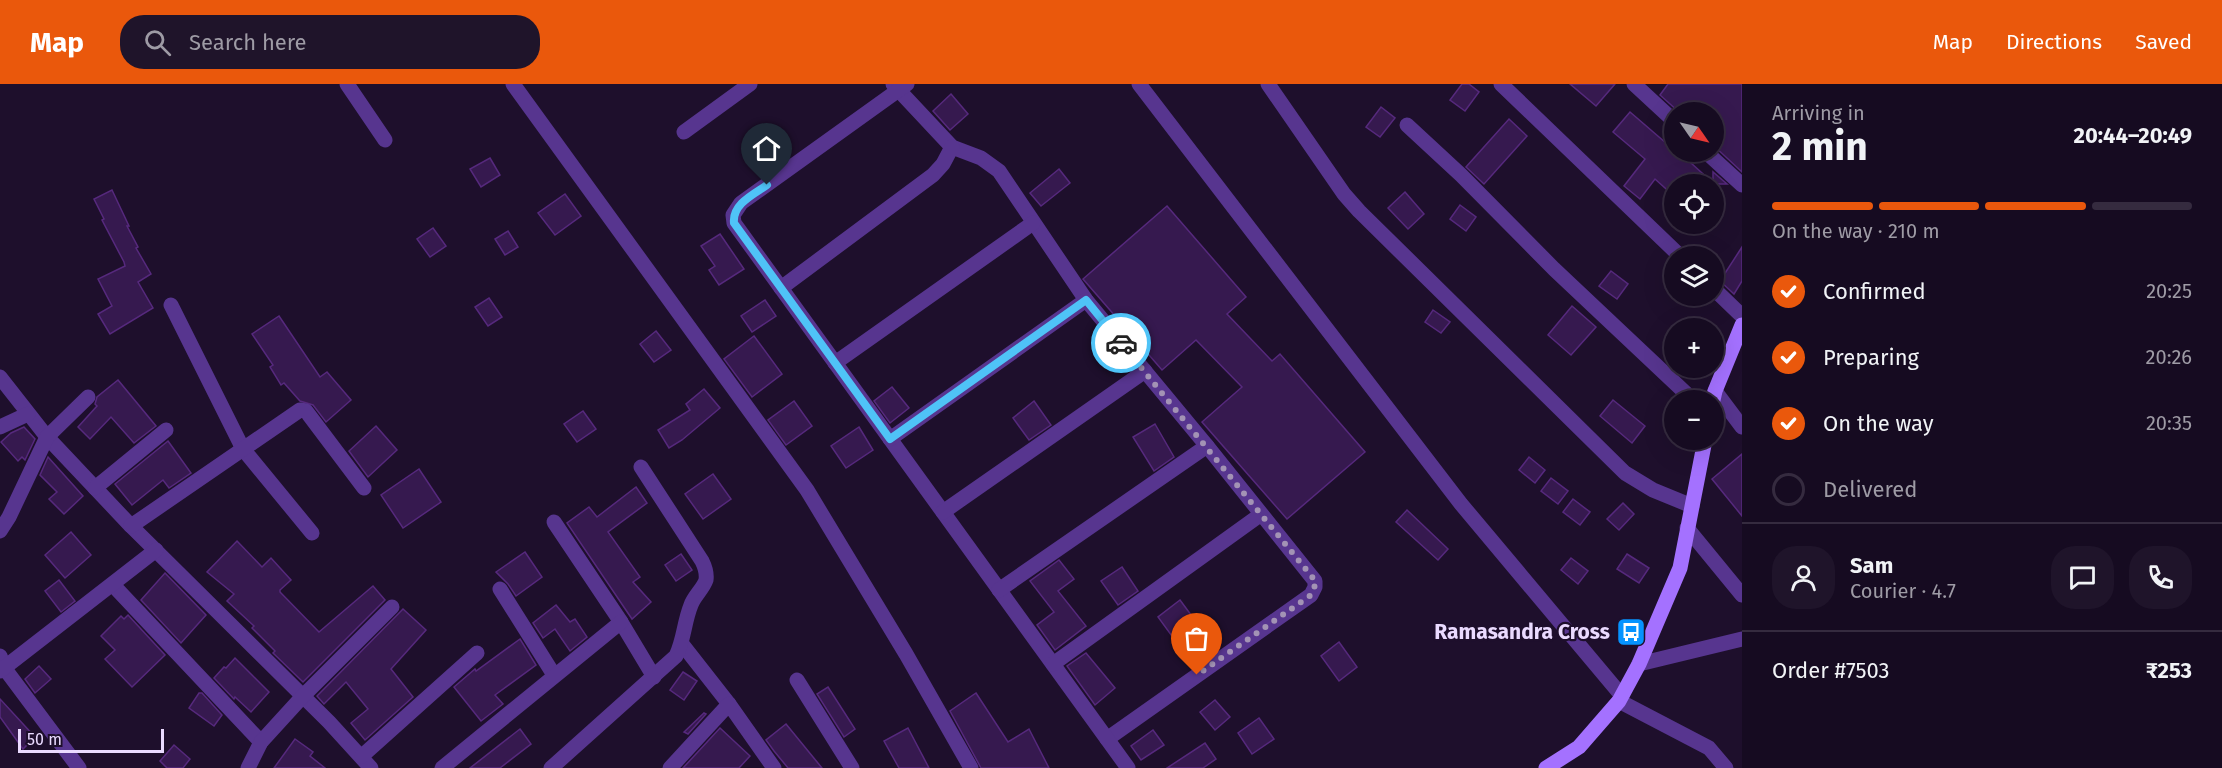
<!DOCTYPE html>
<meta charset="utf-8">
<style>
body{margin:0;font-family:"Fira Sans",sans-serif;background:#1f142a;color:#f1f3f6;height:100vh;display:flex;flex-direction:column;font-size:22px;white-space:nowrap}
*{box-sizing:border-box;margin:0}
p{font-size:20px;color:#9e9ba5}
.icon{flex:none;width:33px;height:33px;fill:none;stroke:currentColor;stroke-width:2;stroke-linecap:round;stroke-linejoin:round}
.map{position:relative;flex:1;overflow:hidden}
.sheet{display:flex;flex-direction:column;background:#160b21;width:480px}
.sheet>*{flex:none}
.needle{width:39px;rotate:124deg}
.buttons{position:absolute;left:1664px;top:18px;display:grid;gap:12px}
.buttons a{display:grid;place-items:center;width:60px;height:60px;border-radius:50%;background:#160b21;box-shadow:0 6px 24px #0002,0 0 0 2px #352b3f;font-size:30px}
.scale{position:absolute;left:18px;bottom:15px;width:146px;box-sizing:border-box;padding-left:6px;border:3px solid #eadaff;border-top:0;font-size:16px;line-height:21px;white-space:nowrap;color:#eadaff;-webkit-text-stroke:4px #1e0f2c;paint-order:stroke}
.pin{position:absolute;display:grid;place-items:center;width:51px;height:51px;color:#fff;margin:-62px -26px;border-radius:50% 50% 50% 0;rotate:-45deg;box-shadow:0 0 6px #0007}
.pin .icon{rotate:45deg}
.courier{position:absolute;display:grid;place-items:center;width:60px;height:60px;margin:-30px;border:4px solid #4fc3f7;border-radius:50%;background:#fff;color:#222;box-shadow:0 2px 8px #0007}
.summary em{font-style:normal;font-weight:700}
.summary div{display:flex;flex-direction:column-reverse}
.summary{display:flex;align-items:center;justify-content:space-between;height:102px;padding:0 30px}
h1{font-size:39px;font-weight:700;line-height:45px}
.bar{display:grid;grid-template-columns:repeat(4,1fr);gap:9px 6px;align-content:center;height:72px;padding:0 30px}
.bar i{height:8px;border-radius:4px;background:#352b3f}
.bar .on{background:#ea580c}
.bar p{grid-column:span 4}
.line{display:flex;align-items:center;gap:15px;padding:0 30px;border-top:2px solid #352b3f}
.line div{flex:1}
.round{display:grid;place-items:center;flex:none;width:63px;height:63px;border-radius:24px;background:#1f142a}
ol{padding:0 30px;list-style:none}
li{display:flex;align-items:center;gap:18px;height:66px}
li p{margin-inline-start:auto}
li .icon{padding:6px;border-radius:50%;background:#ea580c;color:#fff;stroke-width:4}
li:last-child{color:#9e9ba5}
li i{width:33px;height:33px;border:3px solid #352b3f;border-radius:50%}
header{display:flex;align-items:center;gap:36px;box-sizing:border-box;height:84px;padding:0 30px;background:#ea580c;color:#fff}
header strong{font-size:28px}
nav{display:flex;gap:33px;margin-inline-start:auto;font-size:21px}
.search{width:420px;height:54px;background:#1f142a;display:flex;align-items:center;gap:15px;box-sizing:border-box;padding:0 21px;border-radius:24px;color:#9e9ba5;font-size:22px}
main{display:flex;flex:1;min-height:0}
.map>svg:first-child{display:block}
.building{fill:#36194f;stroke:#56297d;stroke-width:1.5}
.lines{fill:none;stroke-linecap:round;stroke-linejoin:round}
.street{stroke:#57358f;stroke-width:15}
.secondary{stroke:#a471ff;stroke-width:15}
.done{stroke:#a393b5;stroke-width:6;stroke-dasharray:0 10.8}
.route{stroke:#4fc3f7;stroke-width:8}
.labels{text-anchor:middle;stroke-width:4.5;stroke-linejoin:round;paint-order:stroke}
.poi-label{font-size:21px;font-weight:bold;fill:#eadaff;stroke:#1e0f2c;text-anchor:end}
</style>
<header>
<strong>Map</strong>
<div class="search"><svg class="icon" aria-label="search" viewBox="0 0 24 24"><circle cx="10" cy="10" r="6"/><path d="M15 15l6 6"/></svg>Search here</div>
<nav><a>Map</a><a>Directions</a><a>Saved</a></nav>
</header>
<main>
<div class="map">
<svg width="1742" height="684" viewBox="0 0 1742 684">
<rect width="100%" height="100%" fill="#1e0f2c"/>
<!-- building -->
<g class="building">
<polygon points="1462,0 1469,0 1479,8 1465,27 1450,16"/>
<polygon points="1570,0 1615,0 1596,22"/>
<polygon points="1668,0 1742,0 1742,88 1713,61 1713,28 1679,28 1660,11"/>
<polygon points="951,10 968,30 950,46 933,27"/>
<polygon points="1381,23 1395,34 1380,53 1366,43"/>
<polygon points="1630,28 1666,59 1668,57 1674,63 1674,68 1679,68 1713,99 1713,88 1727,100 1674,100 1674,112 1655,95 1640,115 1624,102 1645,75 1613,48"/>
<polygon points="1509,35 1527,52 1484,100 1466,83"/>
<polygon points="490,74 500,91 481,103 470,85"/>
<polygon points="1059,85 1070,99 1041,122 1030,109"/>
<polygon points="112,106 129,142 127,142 138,163 136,164 151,190 138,198 153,224 110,250 98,230 112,222 98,195 125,182 124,178 102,136 104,135 94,115"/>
<polygon points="1405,108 1424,130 1408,145 1388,124"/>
<polygon points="565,110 581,132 555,151 538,129"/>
<polygon points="1460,121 1476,133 1466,147 1450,135"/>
<polygon points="1167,122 1246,213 1227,230 1272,277 1280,270 1365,368 1287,435 1202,338 1242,303 1196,256 1162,286 1083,195"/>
<polygon points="433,144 446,162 430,173 417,155"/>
<polygon points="508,147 518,163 505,171 495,155"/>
<polygon points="720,150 744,185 719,201 709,186 715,182 701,162"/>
<polygon points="1742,163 1742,197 1734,210 1720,197"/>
<polygon points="1611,187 1628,200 1617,215 1599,202"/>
<polygon points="489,214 502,233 488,242 475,223"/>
<polygon points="765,216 776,232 752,248 741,232"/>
<polygon points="1572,222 1596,243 1571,271 1548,251"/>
<polygon points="1433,226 1450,238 1441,249 1425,238"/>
<polygon points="279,232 320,293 327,288 351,316 326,338 313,321 300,317 284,299 281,301 270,283 273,281 252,250"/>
<polygon points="656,247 671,266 654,278 640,260"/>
<polygon points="754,252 782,290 752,313 724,275"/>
<polygon points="118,296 156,342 134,359 111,333 90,355 78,343 97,322 95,320 97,313"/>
<polygon points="892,303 909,324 890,339 874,317"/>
<polygon points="704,305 720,324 682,356 669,364 658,346 690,326 686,320"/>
<polygon points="1613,316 1645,342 1632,359 1600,332"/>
<polygon points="794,317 812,342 786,361 768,336"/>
<polygon points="1034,317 1051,341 1029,356 1013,334"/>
<polygon points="583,327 596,345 577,358 564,340"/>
<polygon points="1155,340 1174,373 1154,387 1133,353"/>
<polygon points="376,342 397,366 368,393 349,367"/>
<polygon points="24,343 35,355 25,376 22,373 18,377 1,358 11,349"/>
<polygon points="859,343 873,366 846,384 831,362"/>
<polygon points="168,357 191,389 169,404 163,396 132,421 115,400"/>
<polygon points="1742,370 1742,432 1712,395"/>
<polygon points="48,373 83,412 64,430 49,415 57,408 40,391"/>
<polygon points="1529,373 1545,386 1535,399 1519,386"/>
<polygon points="419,385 441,418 403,444 381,411"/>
<polygon points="713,390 731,415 703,435 685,410"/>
<polygon points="1551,394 1568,407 1558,420 1541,407"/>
<polygon points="636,403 647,419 608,448 640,493 633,498 651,518 632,535 567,439 589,423 597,433"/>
<polygon points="1573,415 1590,428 1580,441 1563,428"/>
<polygon points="1623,419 1634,430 1619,446 1607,435"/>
<polygon points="1407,426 1448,465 1438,476 1396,438"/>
<polygon points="71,448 91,471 65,494 45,471"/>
<polygon points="237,457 262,483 271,474 291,496 280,506 280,508 319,548 373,502 385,516 303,598 273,569 275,567 252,544 254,542 227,517 234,510 207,488"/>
<polygon points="525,468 542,493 516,512 508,500 496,488"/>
<polygon points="681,470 692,486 676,497 665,481"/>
<polygon points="1627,470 1649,484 1639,499 1617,485"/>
<polygon points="1571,474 1588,487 1578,500 1561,486"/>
<polygon points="1059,476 1074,495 1058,507 1086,542 1055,566 1037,541 1054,528 1030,497"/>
<polygon points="1122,483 1138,507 1118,521 1101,497"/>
<polygon points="165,489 206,531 181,559 141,516"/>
<polygon points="59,496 75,517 61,528 45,507"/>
<polygon points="1180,516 1200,543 1177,559 1158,533"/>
<polygon points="556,521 570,538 575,535 587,553 570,567 555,545 543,554 533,539"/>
<polygon points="403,525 426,546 391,585 413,613 365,656 351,639 368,625 346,598 324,620 317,612"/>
<polygon points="128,531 165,571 132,603 105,575 115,566 101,552 121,532 124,535"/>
<polygon points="520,555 536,581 495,611 503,620 481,637 454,603 475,585 476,587"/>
<polygon points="1339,558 1357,583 1339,597 1321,572"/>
<polygon points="1086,569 1115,604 1095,621 1067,582"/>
<polygon points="235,574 269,608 251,628 235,613 234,615 214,594 224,583 226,584"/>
<polygon points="39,582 51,595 35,609 25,595"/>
<polygon points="683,588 697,597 684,616 670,606"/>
<polygon points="828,603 855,645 844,653 817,610"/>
<polygon points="199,609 202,609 222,631 214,642 189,624"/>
<polygon points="976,609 1008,658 1029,645 1049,684 981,684 950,627"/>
<polygon points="0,615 35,653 23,665 0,633"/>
<polygon points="1215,616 1230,633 1215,646 1200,628"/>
<polygon points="704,629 706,630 688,650 684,648"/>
<polygon points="1259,634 1274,655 1252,670 1238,649"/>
<polygon points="786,640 822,684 788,684 774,667 766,656"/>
<polygon points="720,644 750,672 739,684 683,684"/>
<polygon points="908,644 929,684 899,684 884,657"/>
<polygon points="520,645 531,660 500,684 470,684"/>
<polygon points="1153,646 1164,661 1141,676 1131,662"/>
<polygon points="295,655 313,668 310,672 325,684 274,684"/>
<polygon points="1205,659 1216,675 1203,684 1167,684"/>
<polygon points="174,661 190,675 183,684 167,684 160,677"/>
</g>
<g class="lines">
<!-- street -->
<g class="street">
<polyline points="347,0 385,56"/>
<polyline points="513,0 807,406 906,570 971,684"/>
<polyline points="893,0 952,63 981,74 999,87 1086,216 1207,362 1315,497 1315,503 1311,511 1107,655"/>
<polyline points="907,0 741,119 733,131 734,139 1128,684"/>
<polyline points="1139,0 1461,420 1622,612"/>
<polyline points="1268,0 1344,110 1359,127 1625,389 1653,406 1692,422"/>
<polyline points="1501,0 1680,172"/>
<polyline points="1634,0 1674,37"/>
<polyline points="1407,41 1461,91 1554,185 1693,316"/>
<polyline points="684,48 750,0"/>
<polyline points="1706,68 1742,101"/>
<polyline points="781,204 933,91 943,80 952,63"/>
<polyline points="1713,204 1742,232"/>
<polyline points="171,221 243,365 312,449"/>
<polyline points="835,279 1033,139"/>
<polyline points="0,293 47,353 131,442 329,638 371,684"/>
<polyline points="1715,307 1742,343"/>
<polyline points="0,343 28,330"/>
<polyline points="890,355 1086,216"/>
<polyline points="95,404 166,346"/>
<polyline points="943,428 1145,287"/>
<polyline points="554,438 621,538 654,593"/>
<polyline points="131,442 300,326 306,327 364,404"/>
<polyline points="1687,444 1742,511"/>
<polyline points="0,447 9,433 47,353 88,313"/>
<polyline points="113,501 261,658"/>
<polyline points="500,505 554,591"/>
<polyline points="999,506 1207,362"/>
<polyline points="682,560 729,620"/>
<polyline points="0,572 5,585 79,684"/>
<polyline points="1053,580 1260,431"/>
<polyline points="1639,580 1742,555"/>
<polyline points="0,587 156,466"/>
<polyline points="797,596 852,684"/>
<polyline points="1619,617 1709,664 1726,684"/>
<polyline points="362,672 477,569"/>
<polyline points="248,684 261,658 303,612 392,523"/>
<polyline points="442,684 621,538"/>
<path d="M551,684L676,572C684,556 684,538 691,521C694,512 703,505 706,496C707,489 705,483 702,477L641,383"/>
<polyline points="670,684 729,620 774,684"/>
</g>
<!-- secondary -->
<g class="secondary">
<polyline points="1713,316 1715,307 1742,241"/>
<polyline points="1546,684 1579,663 1619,617 1639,580 1680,484 1705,356"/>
</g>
</g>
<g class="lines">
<!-- done -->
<polyline class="done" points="1121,259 1313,494 1316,499 1311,511 1197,591"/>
<!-- route -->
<path class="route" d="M767,101C754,110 732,120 734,139L890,355L1086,216L1121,259"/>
</g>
<!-- icons -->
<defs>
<g id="bus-square" transform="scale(1.5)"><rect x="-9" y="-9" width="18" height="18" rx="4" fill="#0693ff" stroke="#1e0f2c"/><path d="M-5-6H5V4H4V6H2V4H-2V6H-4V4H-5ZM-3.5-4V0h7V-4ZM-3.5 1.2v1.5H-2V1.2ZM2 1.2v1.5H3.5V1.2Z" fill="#fff"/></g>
</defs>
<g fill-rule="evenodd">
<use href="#bus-square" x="1631" y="548"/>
</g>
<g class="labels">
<!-- poi labels -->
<g class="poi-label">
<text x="1610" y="555">Ramasandra Cross</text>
</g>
</g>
</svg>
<div class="buttons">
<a><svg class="needle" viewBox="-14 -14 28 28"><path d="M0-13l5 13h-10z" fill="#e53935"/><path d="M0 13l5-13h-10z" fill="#9e9ba5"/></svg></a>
<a><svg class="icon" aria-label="locate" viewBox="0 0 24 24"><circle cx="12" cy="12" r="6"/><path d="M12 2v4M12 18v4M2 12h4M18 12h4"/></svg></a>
<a><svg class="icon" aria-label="layers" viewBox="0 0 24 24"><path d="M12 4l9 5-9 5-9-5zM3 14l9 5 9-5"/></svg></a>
<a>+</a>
<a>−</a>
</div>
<div class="scale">50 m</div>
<div class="pin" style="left:1197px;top:591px;background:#ea580c"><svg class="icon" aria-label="bag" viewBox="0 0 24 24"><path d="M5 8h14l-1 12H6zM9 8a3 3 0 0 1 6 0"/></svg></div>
<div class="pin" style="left:767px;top:101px;background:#1f2937"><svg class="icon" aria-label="home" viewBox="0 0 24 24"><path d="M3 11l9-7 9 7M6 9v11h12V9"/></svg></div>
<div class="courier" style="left:1121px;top:259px"><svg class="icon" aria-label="car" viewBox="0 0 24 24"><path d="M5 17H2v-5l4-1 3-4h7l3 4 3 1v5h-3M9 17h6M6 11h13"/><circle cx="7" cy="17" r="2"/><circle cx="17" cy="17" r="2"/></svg></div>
</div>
<section class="sheet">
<div class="summary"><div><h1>2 min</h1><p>Arriving in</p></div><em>20:44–20:49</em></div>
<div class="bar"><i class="on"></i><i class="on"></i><i class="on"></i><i></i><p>On the way · 210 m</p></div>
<ol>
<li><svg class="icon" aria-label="check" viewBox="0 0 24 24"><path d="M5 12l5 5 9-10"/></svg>Confirmed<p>20:25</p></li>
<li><svg class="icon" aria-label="check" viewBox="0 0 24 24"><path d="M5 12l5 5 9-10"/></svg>Preparing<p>20:26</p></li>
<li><svg class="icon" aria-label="check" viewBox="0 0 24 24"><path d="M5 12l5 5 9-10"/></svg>On the way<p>20:35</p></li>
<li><i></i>Delivered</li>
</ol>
<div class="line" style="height:108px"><a class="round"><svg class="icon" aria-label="person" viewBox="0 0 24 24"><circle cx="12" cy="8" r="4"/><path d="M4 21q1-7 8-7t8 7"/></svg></a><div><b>Sam</b><p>Courier · 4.7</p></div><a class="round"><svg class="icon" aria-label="chat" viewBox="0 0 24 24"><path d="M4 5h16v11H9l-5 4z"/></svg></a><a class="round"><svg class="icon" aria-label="phone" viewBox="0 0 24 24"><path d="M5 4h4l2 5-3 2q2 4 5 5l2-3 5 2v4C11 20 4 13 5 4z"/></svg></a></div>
<div class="line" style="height:78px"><div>Order #7503</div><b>₹253</b></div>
</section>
</main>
